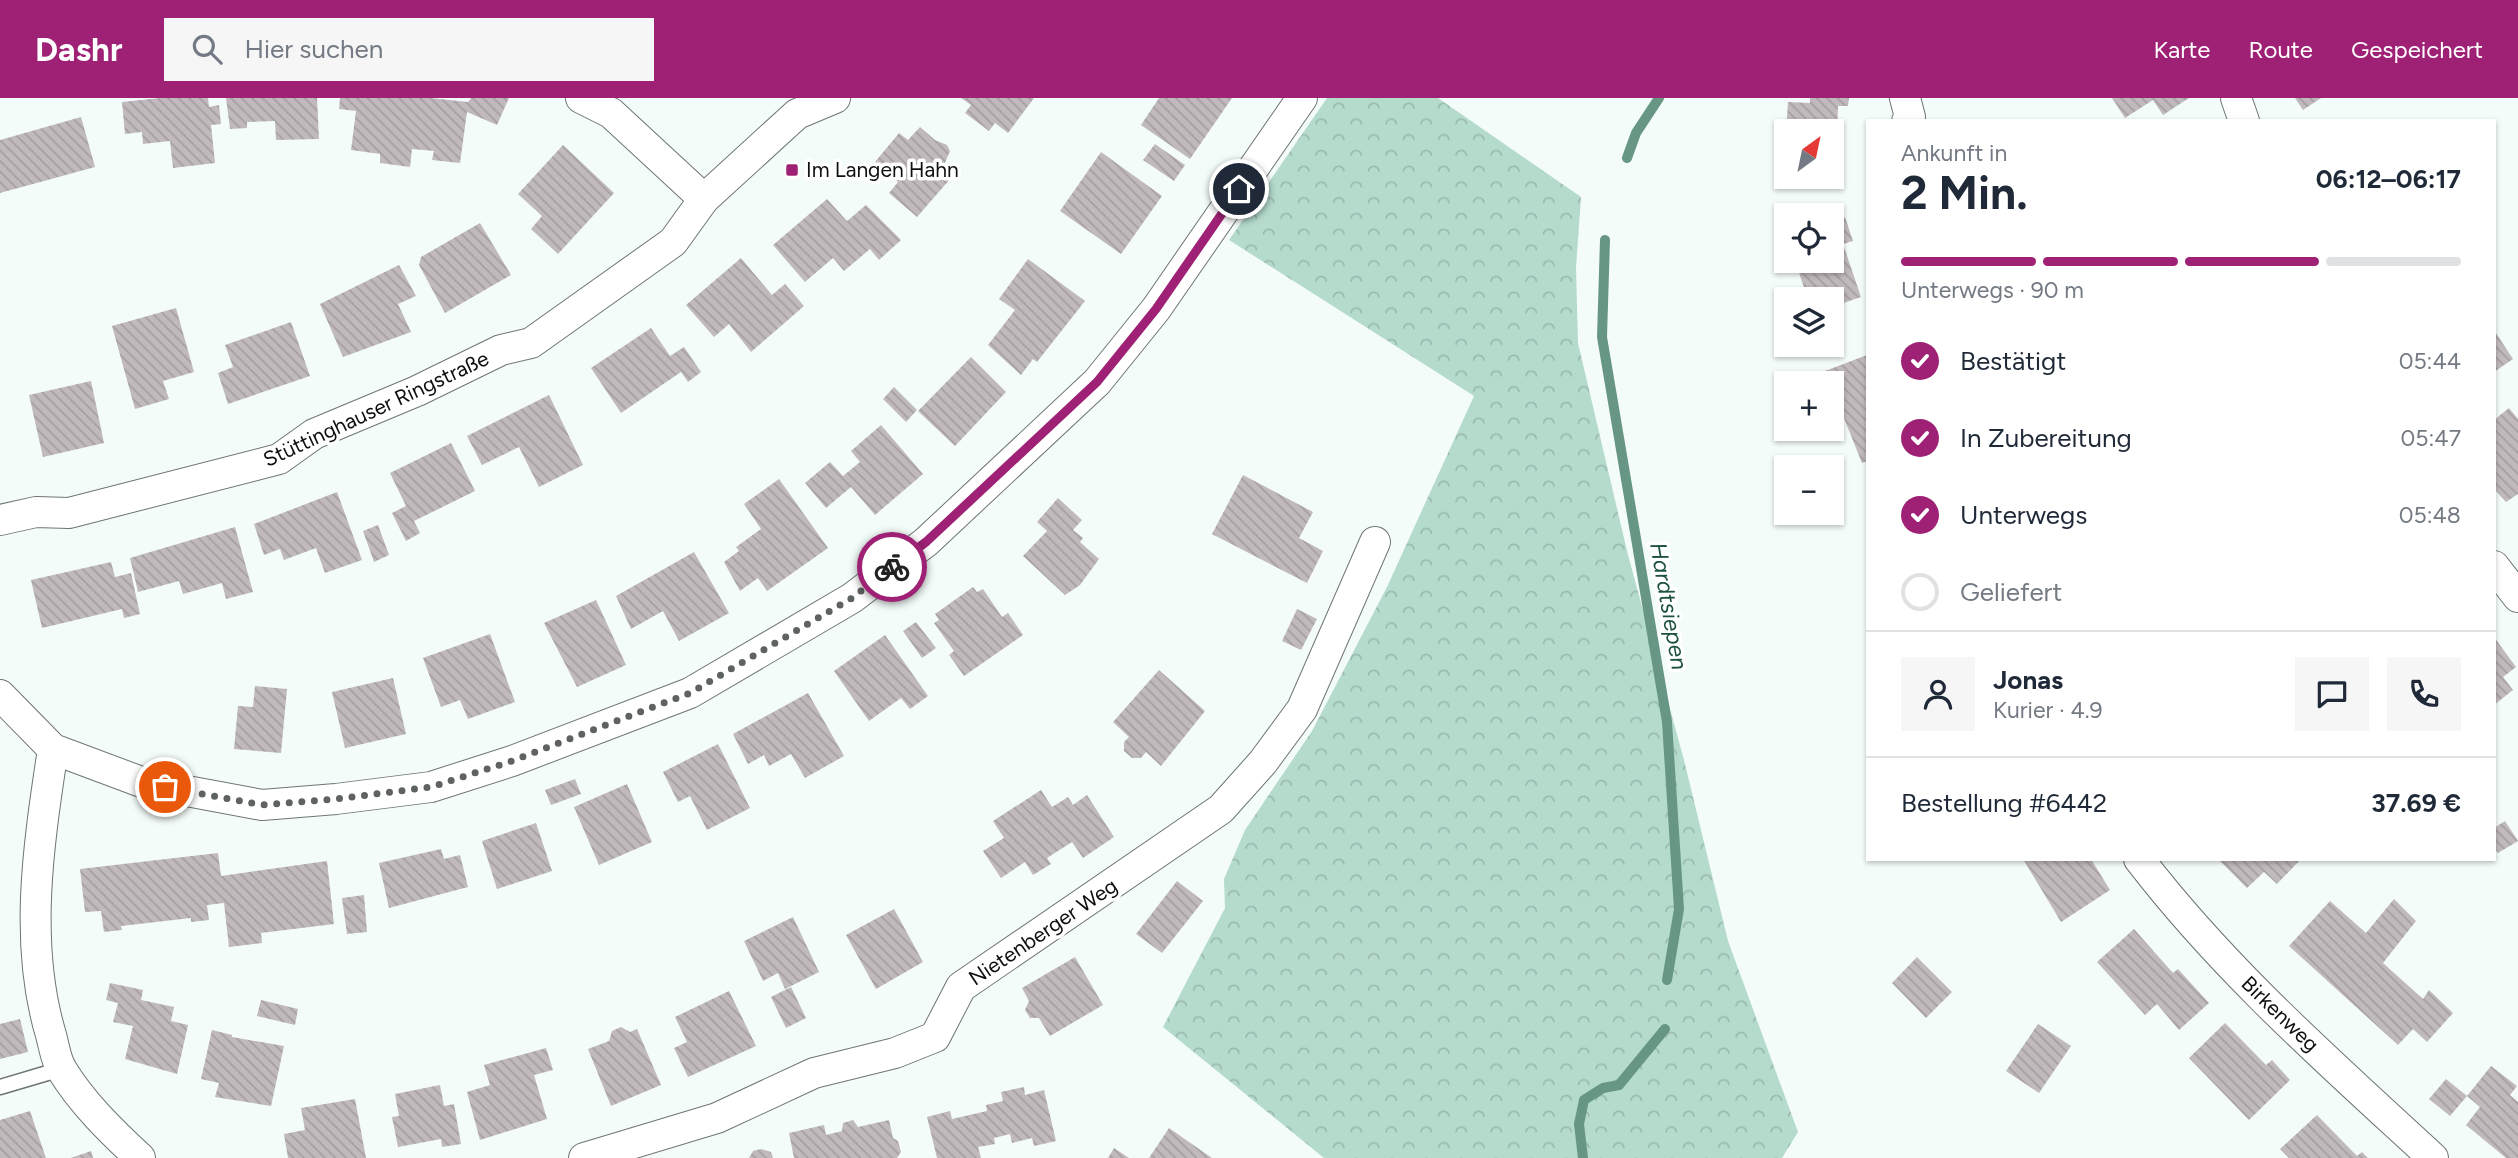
<!DOCTYPE html>
<html lang="de">
<meta charset="utf-8">
<style>
body{margin:0;font-family:Figtree,sans-serif;background:#f6f6f7;color:#1f2937;height:100vh;display:flex;flex-direction:column;font-size:26px;white-space:nowrap}
*{box-sizing:border-box;margin:0}
p{font-size:23px;color:#747a83}
.icon{flex:none;width:38px;height:38px;fill:none;stroke:currentColor;stroke-width:2;stroke-linecap:round;stroke-linejoin:round}
.map{position:relative;flex:1;overflow:hidden}
.sheet{position:absolute;left:1866px;top:21px;width:630px;height:742px;display:flex;flex-direction:column;background:#fff;border-radius:0px;box-shadow:0 2px 5px #0004}
.sheet>*{flex:none}
.needle{width:46px;rotate:33deg}
.controls{position:absolute;left:1774px;top:21px;display:grid;gap:14px}
.controls a{display:grid;place-items:center;width:70px;height:70px;border-radius:0px;background:#fff;box-shadow:0 2px 5px #0004;font-size:35px}
.pin{position:absolute;display:grid;place-items:center;width:60px;height:60px;color:#fff;margin:-30px;border:4px solid #fff;border-radius:50%;box-shadow:0 2px 7px #0007}
.courier{position:absolute;display:grid;place-items:center;width:70px;height:70px;margin:-35px;border:5px solid #9f2175;border-radius:50%;background:#fff;color:#222;box-shadow:0 2px 9px #0007}
.overview em{font-style:normal;font-weight:700}
.overview div{display:flex;flex-direction:column-reverse}
.overview{display:flex;align-items:center;justify-content:space-between;height:119px;padding:0 35px}
h1{font-size:46px;font-weight:700;line-height:52px}
.bar{display:grid;grid-template-columns:repeat(4,1fr);gap:10px 7px;align-content:center;height:84px;padding:0 35px}
.bar i{height:9px;border-radius:5px;background:#e0e1e3}
.bar .selected{background:#9f2175}
.bar p{grid-column:span 4}
.line{display:flex;align-items:center;gap:18px;padding:0 35px;border-top:2px solid #e0e1e3}
.line div{flex:1}
.round{display:grid;place-items:center;flex:none;width:74px;height:74px;border-radius:0px;background:#f6f6f7}
ol{padding:0 35px;list-style:none}
li{display:flex;align-items:center;gap:21px;height:77px}
li p{margin-inline-start:auto}
li .icon{padding:7px;border-radius:50%;background:#9f2175;color:#fff;stroke-width:4}
li:last-child{color:#747a83}
li i{width:38px;height:38px;border:4px solid #e0e1e3;border-radius:50%}
header{display:flex;align-items:center;gap:42px;box-sizing:border-box;height:98px;padding:0 35px;background:#9f2175;color:#fff}
header strong{font-size:33px}
nav{display:flex;gap:38px;margin-inline-start:auto;font-size:24px}
.search{width:490px;height:63px;background:#f6f6f7;display:flex;align-items:center;gap:18px;box-sizing:border-box;padding:0 24px;border-radius:0px;color:#747a83;font-size:26px}
.map>svg:first-child{display:block}
.forest{fill:url(#forest-crowns)}
.lines{fill:none;stroke-linecap:round;stroke-linejoin:round}
.stream{stroke:#689685;stroke-width:10}
.building{fill:url(#building-back-hatch)}
.lane-casing{stroke:#6e7572;stroke-width:17}
.street-casing{stroke:#6e7572;stroke-width:32}
.lane{stroke:#fff;stroke-width:14}
.street{stroke:#fff;stroke-width:30}
.done{stroke:#5e6361;stroke-width:7;stroke-dasharray:0 12.6}
.route{stroke:#9f2175;stroke-width:9}
.poi-dot{fill:#9f2175;stroke:#fff;stroke-width:2.5}
.labels{text-anchor:middle;stroke-width:7;stroke-linejoin:round;paint-order:stroke}
.poi-label{font-size:21px;fill:#0e100f;stroke:#fff;text-anchor:start}
.street-label{font-size:21px;fill:#0e100f;stroke:#fff}
.water-label{font-size:23px;font-style:italic;fill:#1c5141;stroke:#fff}
</style>
<header>
<strong>Dashr</strong>
<div class="search"><svg class="icon" aria-label="search" viewBox="0 0 24 24"><circle cx="10" cy="10" r="6"/><path d="M15 15l6 6"/></svg>Hier suchen</div>
<nav><a>Karte</a><a>Route</a><a>Gespeichert</a></nav>
</header>
<div class="map">
<svg width="2518" height="1060" viewBox="0 0 2518 1060">
<defs>
<pattern id="forest-crowns" width="20" height="18" patternUnits="userSpaceOnUse" patternTransform="scale(1.75)"><rect width="20" height="18" fill="#b5dbcd"/><path d="M2 6a3 3 0 1 1 6 0M12 15a3 3 0 1 1 6 0" fill="none" stroke="#9abbaf"/></pattern>
<pattern id="building-back-hatch" width="6" height="6" patternUnits="userSpaceOnUse" patternTransform="scale(1.75)"><rect width="6" height="6" fill="#c1babd"/><path d="M-1 5l2 2M0 0l6 6M5-1l2 2" fill="none" stroke="#a59fa1"/></pattern>
</defs>
<rect width="100%" height="100%" fill="#f4fcf9"/>
<!-- forest -->
<polygon class="forest" points="1327,0 1438,0 1581,99 1576,170 1578,245 1628,457 1684,662 1728,843 1798,1034 1782,1060 1324,1060 1163,929 1225,810 1224,781 1245,732 1312,633 1387,489 1474,298 1229,142"/>
<g class="lines">
<!-- stream -->
<g class="stream">
<polyline points="1627,60 1636,35 1659,0"/>
<polyline points="1605,142 1602,239 1667,624 1679,811 1667,882"/>
<polyline points="1583,1060 1579,1026 1584,1002 1603,990 1619,987 1665,931"/>
</g>
</g>
<!-- building -->
<g class="building">
<polygon points="160,0 208,0 209,9 219,7 221,26 211,27 215,65 173,70 170,43 143,46 142,34 125,36 122,4"/>
<polygon points="226,0 317,0 319,41 276,42 275,23 247,24 247,30 230,31"/>
<polygon points="340,0 430,0 468,4 471,0 509,0 497,27 467,14 460,65 432,62 434,53 412,51 410,69 380,65 380,56 351,52 356,13 339,11"/>
<polygon points="961,0 1034,0 1008,35 995,25 989,33 965,15 971,7"/>
<polygon points="1159,0 1232,0 1190,61 1141,27"/>
<polygon points="1810,0 1849,0 1848,8 1838,8 1836,64 1832,64 1832,33 1786,33 1788,4 1810,5"/>
<polygon points="2112,0 2189,0 2163,17 2153,2 2125,20"/>
<polygon points="2295,0 2321,0 2303,12"/>
<polygon points="81,19 95,69 0,95 0,42"/>
<polygon points="920,29 935,42 947,47 950,53 942,72 951,80 917,119 889,95 898,84 875,64 899,35 908,42"/>
<polygon points="1155,46 1185,67 1174,83 1143,62"/>
<polygon points="563,47 614,95 558,156 531,131 542,118 518,96"/>
<polygon points="1101,54 1162,98 1121,156 1060,113"/>
<polygon points="827,101 847,123 866,107 901,142 879,162 870,151 844,173 833,160 805,184 773,147"/>
<polygon points="1845,119 1853,143 1843,146 1861,199 1832,209 1832,201 1808,201 1795,163 1832,163 1832,123"/>
<polygon points="480,125 511,177 445,215 419,167 421,159"/>
<polygon points="741,160 772,197 785,186 804,208 751,254 729,226 714,239 686,207"/>
<polygon points="1028,161 1085,203 1037,264 1033,261 1021,277 988,247 1015,212 999,201"/>
<polygon points="399,167 416,198 398,206 411,234 343,259 320,206"/>
<polygon points="176,210 194,274 163,283 169,301 135,311 112,228"/>
<polygon points="291,224 310,278 228,306 218,275 233,269 225,247"/>
<polygon points="651,230 670,258 684,249 701,274 688,284 681,274 621,315 591,270"/>
<polygon points="2494,232 2513,261 2494,274"/>
<polygon points="1867,257 1867,363 1862,365 1825,273"/>
<polygon points="971,259 1006,294 955,348 918,313"/>
<polygon points="91,283 104,345 43,359 29,297"/>
<polygon points="894,289 917,312 906,324 883,301"/>
<polygon points="549,297 583,367 539,389 519,349 482,367 467,338"/>
<polygon points="2509,310 2518,321 2518,396 2506,404 2494,391 2494,322"/>
<polygon points="881,327 923,376 875,417 851,389 826,410 805,385 830,364 843,378 860,364 851,353"/>
<polygon points="451,345 475,393 414,423 420,435 406,443 392,415 406,408 390,375"/>
<polygon points="1243,377 1313,414 1299,440 1323,453 1307,485 1212,436"/>
<polygon points="779,381 828,450 767,493 758,480 740,493 724,464 739,453 736,449 761,431 744,406"/>
<polygon points="337,394 362,462 325,475 316,450 284,462 280,451 264,457 254,426"/>
<polygon points="1058,400 1082,422 1073,432 1083,440 1080,444 1099,461 1080,487 1065,497 1023,458 1047,433 1037,424"/>
<polygon points="378,427 389,457 374,464 363,433"/>
<polygon points="235,429 253,494 226,501 222,485 183,496 179,483 138,494 130,460"/>
<polygon points="694,454 729,515 679,543 663,513 631,531 616,498"/>
<polygon points="111,464 115,479 131,475 140,516 124,520 122,511 42,530 31,482"/>
<polygon points="973,489 977,494 983,491 1002,519 1008,515 1023,537 964,578 949,557 954,553 934,525 939,522 935,516"/>
<polygon points="596,502 626,567 577,589 544,525"/>
<polygon points="1297,511 1317,521 1301,552 1282,543"/>
<polygon points="916,524 936,550 922,560 903,533"/>
<polygon points="490,536 515,604 468,621 460,602 441,609 423,560"/>
<polygon points="885,537 928,598 910,611 901,600 869,623 834,573"/>
<polygon points="2494,539 2516,569 2503,579 2513,592 2494,607"/>
<polygon points="1159,572 1205,613 1161,668 1146,654 1141,660 1132,660 1124,653 1124,644 1129,639 1113,624"/>
<polygon points="393,580 406,636 345,650 332,594"/>
<polygon points="255,588 287,591 281,655 234,651 238,608 253,609"/>
<polygon points="808,595 844,658 805,680 791,656 769,668 764,657 748,666 733,636"/>
<polygon points="718,646 750,710 707,732 690,698 678,704 663,674"/>
<polygon points="575,681 581,696 551,707 545,692"/>
<polygon points="627,686 652,744 599,767 574,709"/>
<polygon points="1041,692 1052,709 1068,699 1073,707 1087,697 1114,739 1083,760 1072,744 1047,760 1051,766 1033,777 1025,764 1001,780 983,753 1004,740 993,723"/>
<polygon points="2505,723 2518,743 2498,755 2494,750 2494,730"/>
<polygon points="536,725 552,773 497,791 482,743"/>
<polygon points="441,751 444,761 460,757 468,789 389,810 379,765"/>
<polygon points="218,755 221,778 327,763 334,826 261,835 262,845 229,849 224,805 207,807 209,822 191,824 191,820 121,828 122,832 104,834 101,813 85,814 80,771"/>
<polygon points="2023,761 2091,761 2110,792 2061,824"/>
<polygon points="2218,761 2301,761 2277,786 2264,774 2247,790"/>
<polygon points="1177,783 1203,803 1162,855 1136,836"/>
<polygon points="364,797 367,834 347,836 342,800"/>
<polygon points="2394,801 2416,823 2383,865 2423,901 2429,892 2453,915 2427,944 2413,931 2398,947 2289,848 2330,803 2366,835"/>
<polygon points="894,811 923,864 876,891 846,837"/>
<polygon points="793,819 819,874 785,891 778,875 763,883 744,843"/>
<polygon points="2134,831 2173,875 2178,871 2209,905 2179,932 2157,906 2145,917 2097,864"/>
<polygon points="1075,859 1103,907 1050,938 1039,920 1030,920 1025,912 1029,903 1022,890"/>
<polygon points="1917,859 1952,894 1926,920 1892,885"/>
<polygon points="110,885 143,892 141,902 174,909 171,923 188,927 177,976 125,961 133,928 113,924 118,905 106,902"/>
<polygon points="791,889 806,920 786,930 771,899"/>
<polygon points="729,893 756,948 688,979 674,950 687,944 675,919"/>
<polygon points="261,902 298,911 295,927 257,918"/>
<polygon points="20,921 28,954 0,961 0,926"/>
<polygon points="2225,925 2266,967 2272,962 2290,982 2249,1022 2189,960"/>
<polygon points="2038,926 2071,948 2039,995 2006,973"/>
<polygon points="621,929 630,934 637,931 661,987 611,1008 588,951 609,943 612,933"/>
<polygon points="212,932 232,937 232,939 284,948 271,1008 215,999 219,985 201,981"/>
<polygon points="546,950 553,972 534,977 547,1021 480,1042 467,994 490,987 484,967"/>
<polygon points="2491,968 2517,988 2510,997 2518,1004 2518,1060 2506,1060 2466,1027 2480,1009 2467,998 2450,1018 2429,1001 2446,981 2467,998"/>
<polygon points="440,987 444,1008 454,1006 461,1046 442,1049 441,1041 398,1049 392,1019 399,1018 395,996"/>
<polygon points="1024,989 1025,997 1044,992 1056,1043 1034,1048 1032,1040 1012,1045 1010,1036 994,1040 995,1046 978,1049 981,1060 937,1060 927,1019 950,1013 952,1021 987,1013 986,1007 1003,1003 1001,994"/>
<polygon points="355,1001 366,1060 288,1060 284,1036 305,1032 301,1010"/>
<polygon points="30,1013 46,1060 0,1060 0,1022"/>
<polygon points="2317,1017 2357,1058 2362,1054 2368,1060 2289,1060 2280,1051"/>
<polygon points="853,1022 858,1029 889,1022 893,1040 898,1043 901,1054 897,1060 794,1060 789,1035 824,1027 826,1037 842,1033 843,1025"/>
<polygon points="1169,1030 1212,1060 1149,1060"/>
<polygon points="1114,1050 1129,1060 1108,1060"/>
<polygon points="761,1051 771,1054 773,1060 749,1060 753,1053"/>
<polygon points="91,1053 93,1060 71,1060"/>
</g>
<g class="lines">
<!-- lane casing -->
<g class="lane-casing">
<polyline id="lane" points="0,989 61,971"/>
</g>
<!-- street casing -->
<g class="street-casing">
<g id="street">
<polyline points="581,0 611,15 704,101"/>
<polyline points="1905,0 1910,19 1907,23"/>
<polyline points="2236,0 2244,23"/>
<polyline points="0,422 36,414 69,415 279,361 314,336 417,293 501,252 531,245 673,144 704,101 797,16 835,0"/>
<polyline points="2494,468 2518,499"/>
<polyline points="0,597 53,651 144,685 262,707 336,701 431,689 512,663 690,595 852,500 926,444 1097,284 1156,211 1302,0"/>
<path d="M53,651C39,744 23,844 51,937C54,948 56,963 62,972C82,1005 112,1034 140,1060"/>
<path d="M2139,761C2224,872 2330,965 2433,1060"/>
<polyline points="584,1060 717,1020 814,975 895,955 935,939 961,889 1221,711 1263,664 1302,611 1375,444"/>
</g>
</g>
<!-- lane -->
<use href="#lane" class="lane"/>
<!-- street -->
<use href="#street" class="street"/>
</g>
<g class="lines">
<!-- done -->
<polyline class="done" points="165,689 262,707 336,701 431,689 512,663 690,595 852,500 892,469"/>
<!-- route -->
<polyline class="route" points="892,469 926,444 1097,284 1156,211 1239,91"/>
</g>
<!-- markers -->
<rect class="poi-dot" x="785" y="65" width="14" height="14" rx="3.5"/>
<g class="labels">
<!-- poi labels -->
<g class="poi-label">
<text x="806" y="79">Im Langen Hahn</text>
</g>
<!-- street labels -->
<g class="street-label">
<text transform="translate(376 311) rotate(-25)" y="7">Stüttinghauser Ringstraße</text>
<text transform="translate(1043 834) rotate(-34)" y="7">Nietenberger Weg</text>
<text transform="translate(2280 916) rotate(44)" y="7">Birkenweg</text>
</g>
<!-- water labels -->
<g class="water-label">
<text transform="translate(1669 508) rotate(80)" y="8">Hardtsiepen</text>
</g>
</g>
</svg>
<div class="controls">
<a><svg class="needle" viewBox="-14 -14 28 28"><path d="M0-13l5 13h-10z" fill="#e53935"/><path d="M0 13l5-13h-10z" fill="#747a83"/></svg></a>
<a><svg class="icon" aria-label="locate" viewBox="0 0 24 24"><circle cx="12" cy="12" r="6"/><path d="M12 2v4M12 18v4M2 12h4M18 12h4"/></svg></a>
<a><svg class="icon" aria-label="layers" viewBox="0 0 24 24"><path d="M12 4l9 5-9 5-9-5zM3 14l9 5 9-5"/></svg></a>
<a>+</a>
<a>−</a>
</div>
<div class="pin" style="left:165px;top:689px;background:#ea580c"><svg class="icon" aria-label="bag" viewBox="0 0 24 24"><path d="M5 8h14l-1 12H6zM9 8a3 3 0 0 1 6 0"/></svg></div>
<div class="pin" style="left:1239px;top:91px;background:#1f2937"><svg class="icon" aria-label="home" viewBox="0 0 24 24"><path d="M3 11l9-7 9 7M6 9v11h12V9"/></svg></div>
<div class="courier" style="left:892px;top:469px"><svg class="icon" aria-label="bike" viewBox="0 0 24 24"><circle cx="6" cy="16" r="4"/><circle cx="18" cy="16" r="4"/><path d="M6 16l4-8h5l3 8M10 8l3 8H6M13 5h3"/></svg></div>
<section class="sheet">
<div class="overview"><div><h1>2 Min.</h1><p>Ankunft in</p></div><em>06:12–06:17</em></div>
<div class="bar"><i class="selected"></i><i class="selected"></i><i class="selected"></i><i></i><p>Unterwegs · 90 m</p></div>
<ol>
<li><svg class="icon" aria-label="check" viewBox="0 0 24 24"><path d="M5 12l5 5 9-10"/></svg>Bestätigt<p>05:44</p></li>
<li><svg class="icon" aria-label="check" viewBox="0 0 24 24"><path d="M5 12l5 5 9-10"/></svg>In Zubereitung<p>05:47</p></li>
<li><svg class="icon" aria-label="check" viewBox="0 0 24 24"><path d="M5 12l5 5 9-10"/></svg>Unterwegs<p>05:48</p></li>
<li><i></i>Geliefert</li>
</ol>
<div class="line" style="height:126px"><a class="round"><svg class="icon" aria-label="person" viewBox="0 0 24 24"><circle cx="12" cy="8" r="4"/><path d="M4 21q1-7 8-7t8 7"/></svg></a><div><b>Jonas</b><p>Kurier · 4.9</p></div><a class="round"><svg class="icon" aria-label="chat" viewBox="0 0 24 24"><path d="M4 5h16v11H9l-5 4z"/></svg></a><a class="round"><svg class="icon" aria-label="phone" viewBox="0 0 24 24"><path d="M5 4h4l2 5-3 2q2 4 5 5l2-3 5 2v4C11 20 4 13 5 4z"/></svg></a></div>
<div class="line" style="height:91px"><div>Bestellung #6442</div><b>37.69 €</b></div>
</section>
</div>
